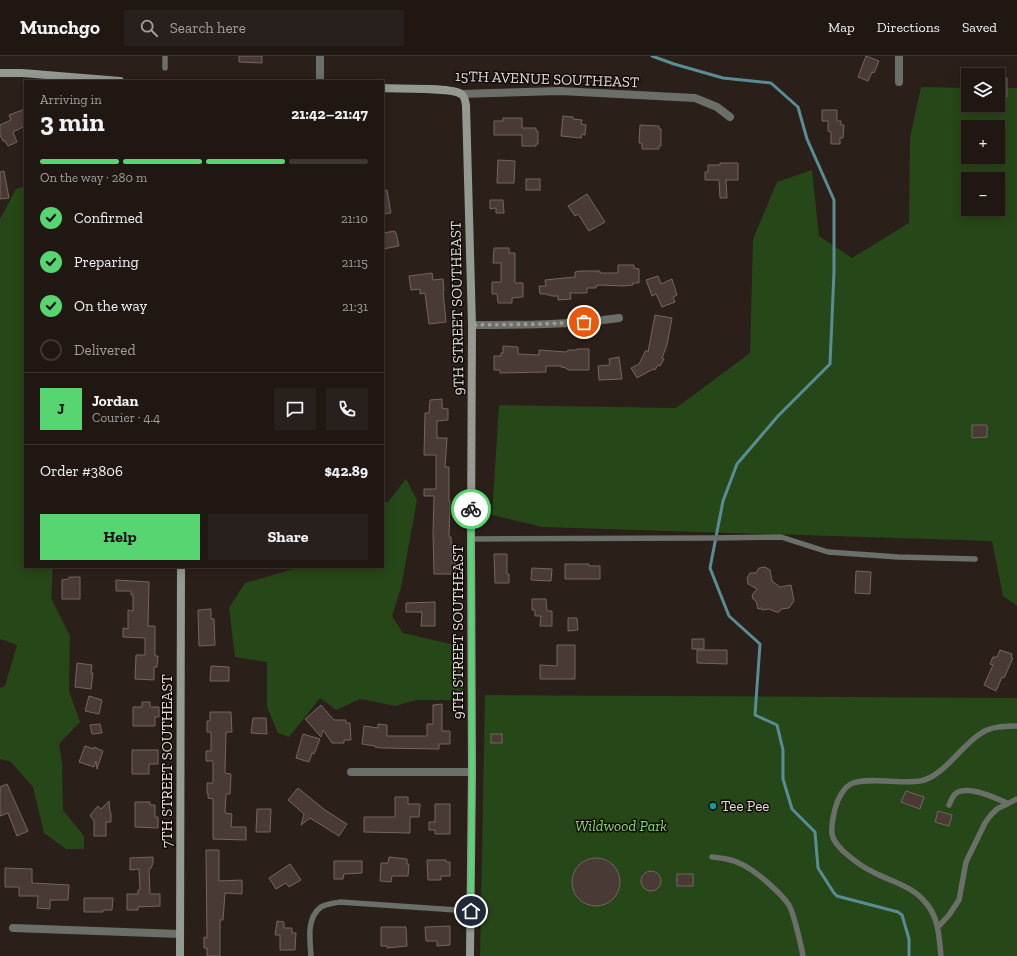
<!DOCTYPE html>
<meta charset="utf-8">
<style>
body{margin:0;font-family:"Zilla Slab",serif;background:#28201c;color:#f1f3f6;height:100vh;display:flex;flex-direction:column;font-size:15px;white-space:nowrap}
*{box-sizing:border-box;margin:0}
p{font-size:13px;color:#a29fa0}
.icon{flex:none;width:22px;height:22px;fill:none;stroke:currentColor;stroke-width:2;stroke-linecap:round;stroke-linejoin:round}
.map{position:relative;flex:1;overflow:hidden}
.sheet{position:absolute;left:24px;top:24px;width:360px;height:488px;display:flex;flex-direction:column;background:#201713;border-radius:0px;box-shadow:0 2px 10px #0003,0 0 0 1px #3d3633}
.sheet>*{flex:none}
.fabs{position:absolute;left:961px;top:12px;display:grid;gap:8px}
.fabs a{display:grid;place-items:center;width:44px;height:44px;border-radius:0px;background:#201713;box-shadow:0 2px 10px #0003,0 0 0 1px #3d3633;font-size:20px}
.pin{position:absolute;display:grid;place-items:center;width:34px;height:34px;color:#fff;margin:-17px;border:2px solid #fff;border-radius:50%;box-shadow:0 1px 4px #0007}
.courier{position:absolute;display:grid;place-items:center;width:40px;height:40px;margin:-20px;border:3px solid #57d570;border-radius:50%;background:#fff;color:#222;box-shadow:0 1px 5px #0007}
.overview em{font-style:normal;font-weight:700}
.overview div{display:flex;flex-direction:column-reverse}
.overview{display:flex;align-items:center;justify-content:space-between;height:68px;padding:0 16px}
h1{font-size:26px;font-weight:700;line-height:30px}
.bar{display:grid;grid-template-columns:repeat(4,1fr);gap:6px 4px;align-content:center;height:48px;padding:0 16px}
.bar i{height:5px;border-radius:3px;background:#3d3633}
.bar .current{background:#57d570}
.bar p{grid-column:span 4}
.line{display:flex;align-items:center;gap:10px;padding:0 16px;border-top:1px solid #3d3633}
.line div{flex:1}
.round{display:grid;place-items:center;flex:none;width:42px;height:42px;border-radius:0px;background:#28201c}
ol{padding:0 16px;list-style:none}
li{display:flex;align-items:center;gap:12px;height:44px}
li p{margin-inline-start:auto}
li .icon{padding:4px;border-radius:50%;background:#57d570;color:#111;stroke-width:4}
li:last-child{color:#a29fa0}
li i{width:22px;height:22px;border:2px solid #3d3633;border-radius:50%}
.primary-button{display:flex;gap:8px;margin-top:auto;padding:8px 16px}
.primary-button a{flex:1;height:46px;border-radius:0px;background:#57d570;color:#111;font-size:16px;font-weight:700;line-height:46px;text-align:center}
.primary-button a+a{background:#28201c;color:#f1f3f6}
header{display:flex;align-items:center;gap:24px;box-sizing:border-box;height:56px;padding:0 20px;background:#201713;border-bottom:1px solid #3d3633}
header strong{font-size:19px}
nav{display:flex;gap:22px;margin-inline-start:auto;font-size:14px}
.search{width:280px;height:36px;background:#28201c;display:flex;align-items:center;gap:10px;box-sizing:border-box;padding:0 14px;border-radius:0px;color:#a29fa0;font-size:15px}
.map>svg:first-child{display:block}
.green{fill:#264717;fill-rule:evenodd}
.lines{fill:none;stroke-linecap:round;stroke-linejoin:round}
.stream{stroke:#588d97;stroke-width:3}
.building{fill:#493a36;stroke:#756561}
.lane{stroke:#6a6f6a;stroke-width:5.5}
.street{stroke:#6a6f6a;stroke-width:8}
.secondary{stroke:#939a92;stroke-width:8}
.done{stroke:#a39994;stroke-width:4;stroke-dasharray:0 7.2}
.route{stroke:#57d570;stroke-width:5}
.culture-dot{fill:#0f9aa8;stroke:#100a08;stroke-width:1.5}
.labels{text-anchor:middle;stroke-width:3;stroke-linejoin:round;paint-order:stroke}
.street-label{font-size:15px;fill:#e3dbd7;stroke:#100a08}
.poi-label{font-size:15px;fill:#e3dbd7;stroke:#100a08;text-anchor:start}
.park-label{font-size:15px;font-style:italic;fill:#8fda70;stroke:#100a08}
</style>
<header>
<strong>Munchgo</strong>
<div class="search"><svg class="icon" aria-label="search" viewBox="0 0 24 24"><circle cx="10" cy="10" r="6"/><path d="M15 15l6 6"/></svg>Search here</div>
<nav><a>Map</a><a>Directions</a><a>Saved</a></nav>
</header>
<div class="map">
<svg width="1017" height="900" viewBox="0 0 1017 900">
<rect width="100%" height="100%" fill="#2b1f19"/>
<!-- green -->
<g class="green">
<path d="M921,31L968,32V49H998V32H1017V550L1003,540L992,485L542,471L492,459L499,349L676,352L750,297L753,183L777,126L812,114L819,180L852,202L909,167L910,81ZM968,71H998V101H968ZM968,123H998V153H968Z"/>
<polygon points="25,130 25,511 53,511 51,542 70,580 69,635 80,666 59,688 62,707 63,754 84,780 84,793 66,793 44,777 33,731 11,706 0,703 0,632 5,630 17,589 0,583 0,163 16,133"/>
<polygon points="406,423 417,444 401,532 392,560 403,577 464,591 462,644 416,644 395,650 360,643 336,654 320,642 289,681 278,677 267,651 267,606 235,601 229,552 245,527 300,511 383,511 383,446 388,446"/>
<polygon points="485,639 1017,642 1017,900 480,900"/>
</g>
<g class="lines">
<!-- stream -->
<polyline class="stream" points="652,0 674,8 723,22 771,27 798,51 807,83 834,144 834,216 830,308 778,360 737,408 723,445 710,512 729,560 760,588 755,659 777,669 783,694 783,723 792,753 815,776 818,812 834,837 837,840 898,856 902,859 909,883 909,900"/>
</g>
<!-- building -->
<g class="building">
<polygon points="239,0 262,0 262,7 239,6"/>
<polygon points="866,0 879,5 874,17 872,16 868,25 858,21"/>
<polygon points="1007,22 1007,41 998,41 998,23"/>
<polygon points="25,53 25,70 13,76 17,86 8,90 5,85 3,85 0,79 0,69 11,64 9,59"/>
<polygon points="822,54 837,54 837,65 841,65 841,69 844,69 843,82 840,82 840,88 831,88 831,76 828,75 828,65 822,65"/>
<polygon points="563,60 573,61 573,63 582,64 581,68 586,69 585,79 582,78 581,82 561,80"/>
<polygon points="503,62 522,62 522,72 536,72 536,75 538,75 538,88 536,88 536,90 522,90 522,79 494,79 494,65 503,65"/>
<polygon points="640,69 659,70 659,73 661,73 661,90 659,90 659,93 642,93 642,87 639,87"/>
<polygon points="498,104 515,105 514,127 497,127"/>
<polygon points="720,107 738,107 738,124 726,124 727,142 720,142 719,124 705,124 705,116 708,116 708,109 720,109"/>
<polygon points="4,115 9,142 0,143 0,116"/>
<rect x="526" y="123" width="14" height="11"/>
<polygon points="387,134 391,157 383,158 383,135"/>
<polygon points="587,138 605,166 589,175 578,158 575,160 568,150"/>
<polygon points="490,144 503,144 504,157 496,157 496,152 490,153"/>
<polygon points="395,175 395,177 396,177 399,190 383,193 383,177"/>
<polygon points="494,192 509,192 509,197 515,197 515,227 523,227 523,241 512,242 512,247 498,247 497,238 492,238 492,226 501,226 501,207 493,207"/>
<polygon points="618,209 634,209 634,212 639,213 639,227 633,227 633,229 624,230 598,229 598,230 596,230 596,232 587,232 587,237 570,237 571,243 558,244 558,240 551,240 551,239 547,239 547,238 540,238 539,230 546,230 545,224 575,221 575,216 580,215 600,215 600,217 618,217"/>
<polygon points="432,217 433,224 443,223 444,235 443,235 446,266 429,268 425,237 420,238 420,233 411,234 409,220"/>
<polygon points="658,220 661,228 672,223 677,239 673,241 675,246 662,251 656,238 652,240 646,224"/>
<polygon points="655,259 672,262 667,289 662,302 664,303 660,310 658,309 655,314 653,313 637,322 631,312 639,308 646,294 648,296"/>
<polygon points="503,290 518,291 518,298 539,299 539,294 566,296 568,294 577,294 577,293 589,293 589,314 568,314 566,312 561,311 561,310 546,310 546,316 500,317 500,314 494,314 494,300 501,300 501,297 503,297"/>
<polygon points="619,301 622,323 599,324 598,310 610,309 609,303"/>
<polygon points="442,343 442,352 448,353 448,364 437,365 437,382 447,382 445,411 449,411 449,445 450,445 449,481 451,481 452,506 455,506 456,518 434,518 433,477 434,440 424,440 424,433 436,433 436,399 424,399 425,357 429,357 430,344"/>
<polygon points="972,369 987,369 987,381 972,382"/>
<polygon points="494,498 507,498 507,518 509,518 509,527 495,527"/>
<polygon points="565,508 589,508 589,510 600,510 600,523 565,523"/>
<polygon points="765,511 770,514 772,525 780,531 791,529 794,545 789,552 781,553 779,556 776,556 769,553 762,554 761,552 758,553 756,545 753,543 752,539 757,533 748,528 747,522 750,517 756,517 759,512"/>
<polygon points="532,512 552,513 551,525 531,524"/>
<polygon points="856,515 871,516 870,538 855,537"/>
<polygon points="69,521 80,521 80,543 62,543 62,524 69,523"/>
<polygon points="116,524 149,526 148,570 155,570 155,600 158,600 157,611 154,611 154,624 135,623 136,599 145,599 145,582 123,581 123,572 128,573 128,554 133,555 133,539 131,539 131,535 116,535"/>
<polygon points="532,543 546,543 547,555 552,555 552,570 540,570 541,560 535,560 535,554 532,554"/>
<polygon points="435,546 435,570 421,570 422,556 406,556 406,547"/>
<polygon points="211,553 211,563 214,563 215,589 199,590 198,554"/>
<polygon points="568,562 577,562 578,574 568,575"/>
<rect x="692" y="583" width="12" height="10"/>
<polygon points="557,589 575,589 575,623 540,623 540,609 557,610"/>
<polygon points="697,594 727,594 727,608 697,607"/>
<polygon points="1000,594 1012,598 1011,601 1013,602 1004,622 1002,621 996,635 984,629 993,609 990,608 993,601 997,601"/>
<polygon points="77,607 92,609 91,617 93,617 91,633 75,631"/>
<polygon points="211,610 229,611 229,625 210,625"/>
<polygon points="89,640 102,644 99,658 85,655"/>
<polygon points="142,646 150,646 150,651 159,651 159,661 155,661 155,670 133,670 133,651 142,651"/>
<polygon points="442,648 442,675 450,675 450,688 439,688 439,693 382,692 375,691 375,690 362,688 364,670 378,672 378,668 387,669 387,680 427,680 427,668 433,668 433,649"/>
<polygon points="321,649 334,664 346,664 346,667 350,667 351,684 344,684 344,687 332,687 323,674 321,681 305,663"/>
<polygon points="210,656 231,656 232,676 226,676 225,717 231,718 230,738 226,738 225,757 232,758 231,771 246,771 246,784 213,783 213,743 208,742 208,737 207,737 207,727 213,727 213,705 206,705 206,695 211,695 211,676 207,676 207,665 210,665"/>
<polygon points="253,662 266,662 267,678 251,677"/>
<polygon points="100,668 102,677 92,678 90,669"/>
<polygon points="303,678 320,683 314,698 312,697 309,706 296,702"/>
<rect x="491" y="678" width="11" height="9"/>
<polygon points="85,690 94,693 94,691 103,695 97,713 96,705 94,711 79,706"/>
<polygon points="132,694 158,694 158,708 149,708 149,718 132,718"/>
<polygon points="7,728 28,775 17,780 8,757 0,760 0,731"/>
<polygon points="298,732 325,754 347,768 339,780 310,762 301,769 304,758 288,744"/>
<polygon points="906,735 924,741 920,753 901,746"/>
<polygon points="395,741 408,741 408,748 420,748 419,761 410,761 410,777 364,776 364,761 395,761"/>
<polygon points="109,745 110,756 111,757 111,766 106,766 106,780 94,780 94,765 90,759 98,750 101,753"/>
<polygon points="135,746 150,746 150,749 155,749 155,761 158,761 158,772 135,771"/>
<polygon points="435,748 450,748 450,778 435,778 435,774 429,774 429,766 435,766"/>
<polygon points="257,753 271,753 270,776 256,776"/>
<polygon points="938,755 952,759 949,770 935,766"/>
<polygon points="206,794 219,794 219,825 242,824 242,838 225,837 223,864 220,864 220,900 207,900 207,892 204,892 204,881 207,882"/>
<polygon points="153,801 153,807 151,812 149,813 150,838 160,838 160,850 138,851 138,854 127,854 127,838 138,838 138,834 140,834 139,813 130,814 130,802"/>
<polygon points="389,801 407,803 407,808 409,808 408,820 392,820 391,826 380,825 381,807 388,807"/>
<circle cx="596" cy="826" r="24"/>
<polygon points="427,804 446,804 446,806 450,806 450,820 441,820 441,824 428,824"/>
<polygon points="334,805 362,805 362,817 344,818 343,823 334,823"/>
<polygon points="290,808 301,824 289,831 286,827 276,833 269,822"/>
<polygon points="5,812 32,813 32,827 69,829 68,844 50,844 50,853 37,852 38,840 19,840 19,831 5,831"/>
<circle cx="651" cy="825" r="10"/>
<rect x="677" y="818" width="16" height="12"/>
<polygon points="84,842 113,842 112,854 103,854 103,856 84,856"/>
<polygon points="277,865 284,866 284,872 292,872 292,877 296,877 295,894 280,894 280,879 275,879"/>
<polygon points="450,870 450,889 437,890 437,885 426,885 425,871"/>
<polygon points="381,871 406,871 407,890 387,892 387,890 381,890"/>
</g>
<g class="lines">
<!-- lane -->
<g class="lane">
<polyline points="165,12 165,0"/>
<polyline points="471,483 711,482 781,481 828,496 898,501 975,503"/>
<path d="M949,749C951,745 952,741 955,738C967,728 995,742 1007,747"/>
<path d="M712,801C721,802 731,803 739,807C754,813 780,836 789,849C794,858 801,889 803,900"/>
<polyline points="938,871 949,859 959,844 966,806 985,767 990,760 997,753 1017,743"/>
<path d="M311,900C310,884 306,862 321,851C326,848 334,847 340,846L471,855"/>
<path d="M941,900C939,881 939,861 925,846C912,830 890,825 873,816C862,811 852,803 843,795C838,790 833,785 832,778C831,770 833,761 835,753C837,744 844,730 853,727C871,721 901,728 920,725C945,721 964,684 987,674C996,670 1007,670 1017,670"/>
</g>
<!-- street -->
<g class="street">
<polyline points="899,0 899,26"/>
<polyline points="320,25 320,0"/>
<polyline points="461,38 560,35 695,42 717,51 730,61"/>
<path d="M472,269C521,269 570,269 619,262"/>
<polyline points="351,716 472,716"/>
<polyline points="13,872 180,878"/>
</g>
<!-- secondary -->
<g class="secondary">
<polyline points="0,17 22,17 120,25"/>
<path d="M383,32C397,33 452,31 461,38C465,40 465,45 466,49L472,269L471,483L472,716L470,900"/>
<polyline points="180,900 181,511"/>
</g>
</g>
<g class="lines">
<!-- done -->
<polyline class="done" points="471,453 472,269 542,268 584,266"/>
<!-- route -->
<polyline class="route" points="471,855 472,716 471,453"/>
</g>
<!-- markers -->
<circle class="culture-dot" cx="713" cy="750" r="4"/>
<g class="labels">
<!-- street labels -->
<g class="street-label">
<text transform="translate(547 23) rotate(2)" y="5">15TH AVENUE SOUTHEAST</text>
<text transform="translate(457 252) rotate(-91)" y="5">9TH STREET SOUTHEAST</text>
<text transform="translate(458 576) rotate(-90)" y="5">9TH STREET SOUTHEAST</text>
<text transform="translate(167 705) rotate(-90)" y="5">7TH STREET SOUTHEAST</text>
</g>
<!-- poi labels -->
<g class="poi-label">
<text x="721" y="755">Tee Pee</text>
</g>
<!-- park labels -->
<g class="park-label">
<text x="621" y="775">Wildwood Park</text>
</g>
</g>
</svg>
<div class="fabs">
<a><svg class="icon" aria-label="layers" viewBox="0 0 24 24"><path d="M12 4l9 5-9 5-9-5zM3 14l9 5 9-5"/></svg></a>
<a>+</a>
<a>−</a>
</div>
<div class="pin" style="left:584px;top:266px;background:#ea580c"><svg class="icon" aria-label="bag" viewBox="0 0 24 24"><path d="M5 8h14l-1 12H6zM9 8a3 3 0 0 1 6 0"/></svg></div>
<div class="pin" style="left:471px;top:855px;background:#1f2937"><svg class="icon" aria-label="home" viewBox="0 0 24 24"><path d="M3 11l9-7 9 7M6 9v11h12V9"/></svg></div>
<div class="courier" style="left:471px;top:453px"><svg class="icon" aria-label="bike" viewBox="0 0 24 24"><circle cx="6" cy="16" r="4"/><circle cx="18" cy="16" r="4"/><path d="M6 16l4-8h5l3 8M10 8l3 8H6M13 5h3"/></svg></div>
<section class="sheet">
<div class="overview"><div><h1>3 min</h1><p>Arriving in</p></div><em>21:42–21:47</em></div>
<div class="bar"><i class="current"></i><i class="current"></i><i class="current"></i><i></i><p>On the way · 280 m</p></div>
<ol>
<li><svg class="icon" aria-label="check" viewBox="0 0 24 24"><path d="M5 12l5 5 9-10"/></svg>Confirmed<p>21:10</p></li>
<li><svg class="icon" aria-label="check" viewBox="0 0 24 24"><path d="M5 12l5 5 9-10"/></svg>Preparing<p>21:15</p></li>
<li><svg class="icon" aria-label="check" viewBox="0 0 24 24"><path d="M5 12l5 5 9-10"/></svg>On the way<p>21:31</p></li>
<li><i></i>Delivered</li>
</ol>
<div class="line" style="height:72px"><b class="round" style="background:#57d570;color:#111">J</b><div><b>Jordan</b><p>Courier · 4.4</p></div><a class="round"><svg class="icon" aria-label="chat" viewBox="0 0 24 24"><path d="M4 5h16v11H9l-5 4z"/></svg></a><a class="round"><svg class="icon" aria-label="phone" viewBox="0 0 24 24"><path d="M5 4h4l2 5-3 2q2 4 5 5l2-3 5 2v4C11 20 4 13 5 4z"/></svg></a></div>
<div class="line" style="height:52px"><div>Order #3806</div><b>$42.89</b></div>
<div class="primary-button"><a>Help</a><a>Share</a></div>
</section>
</div>
